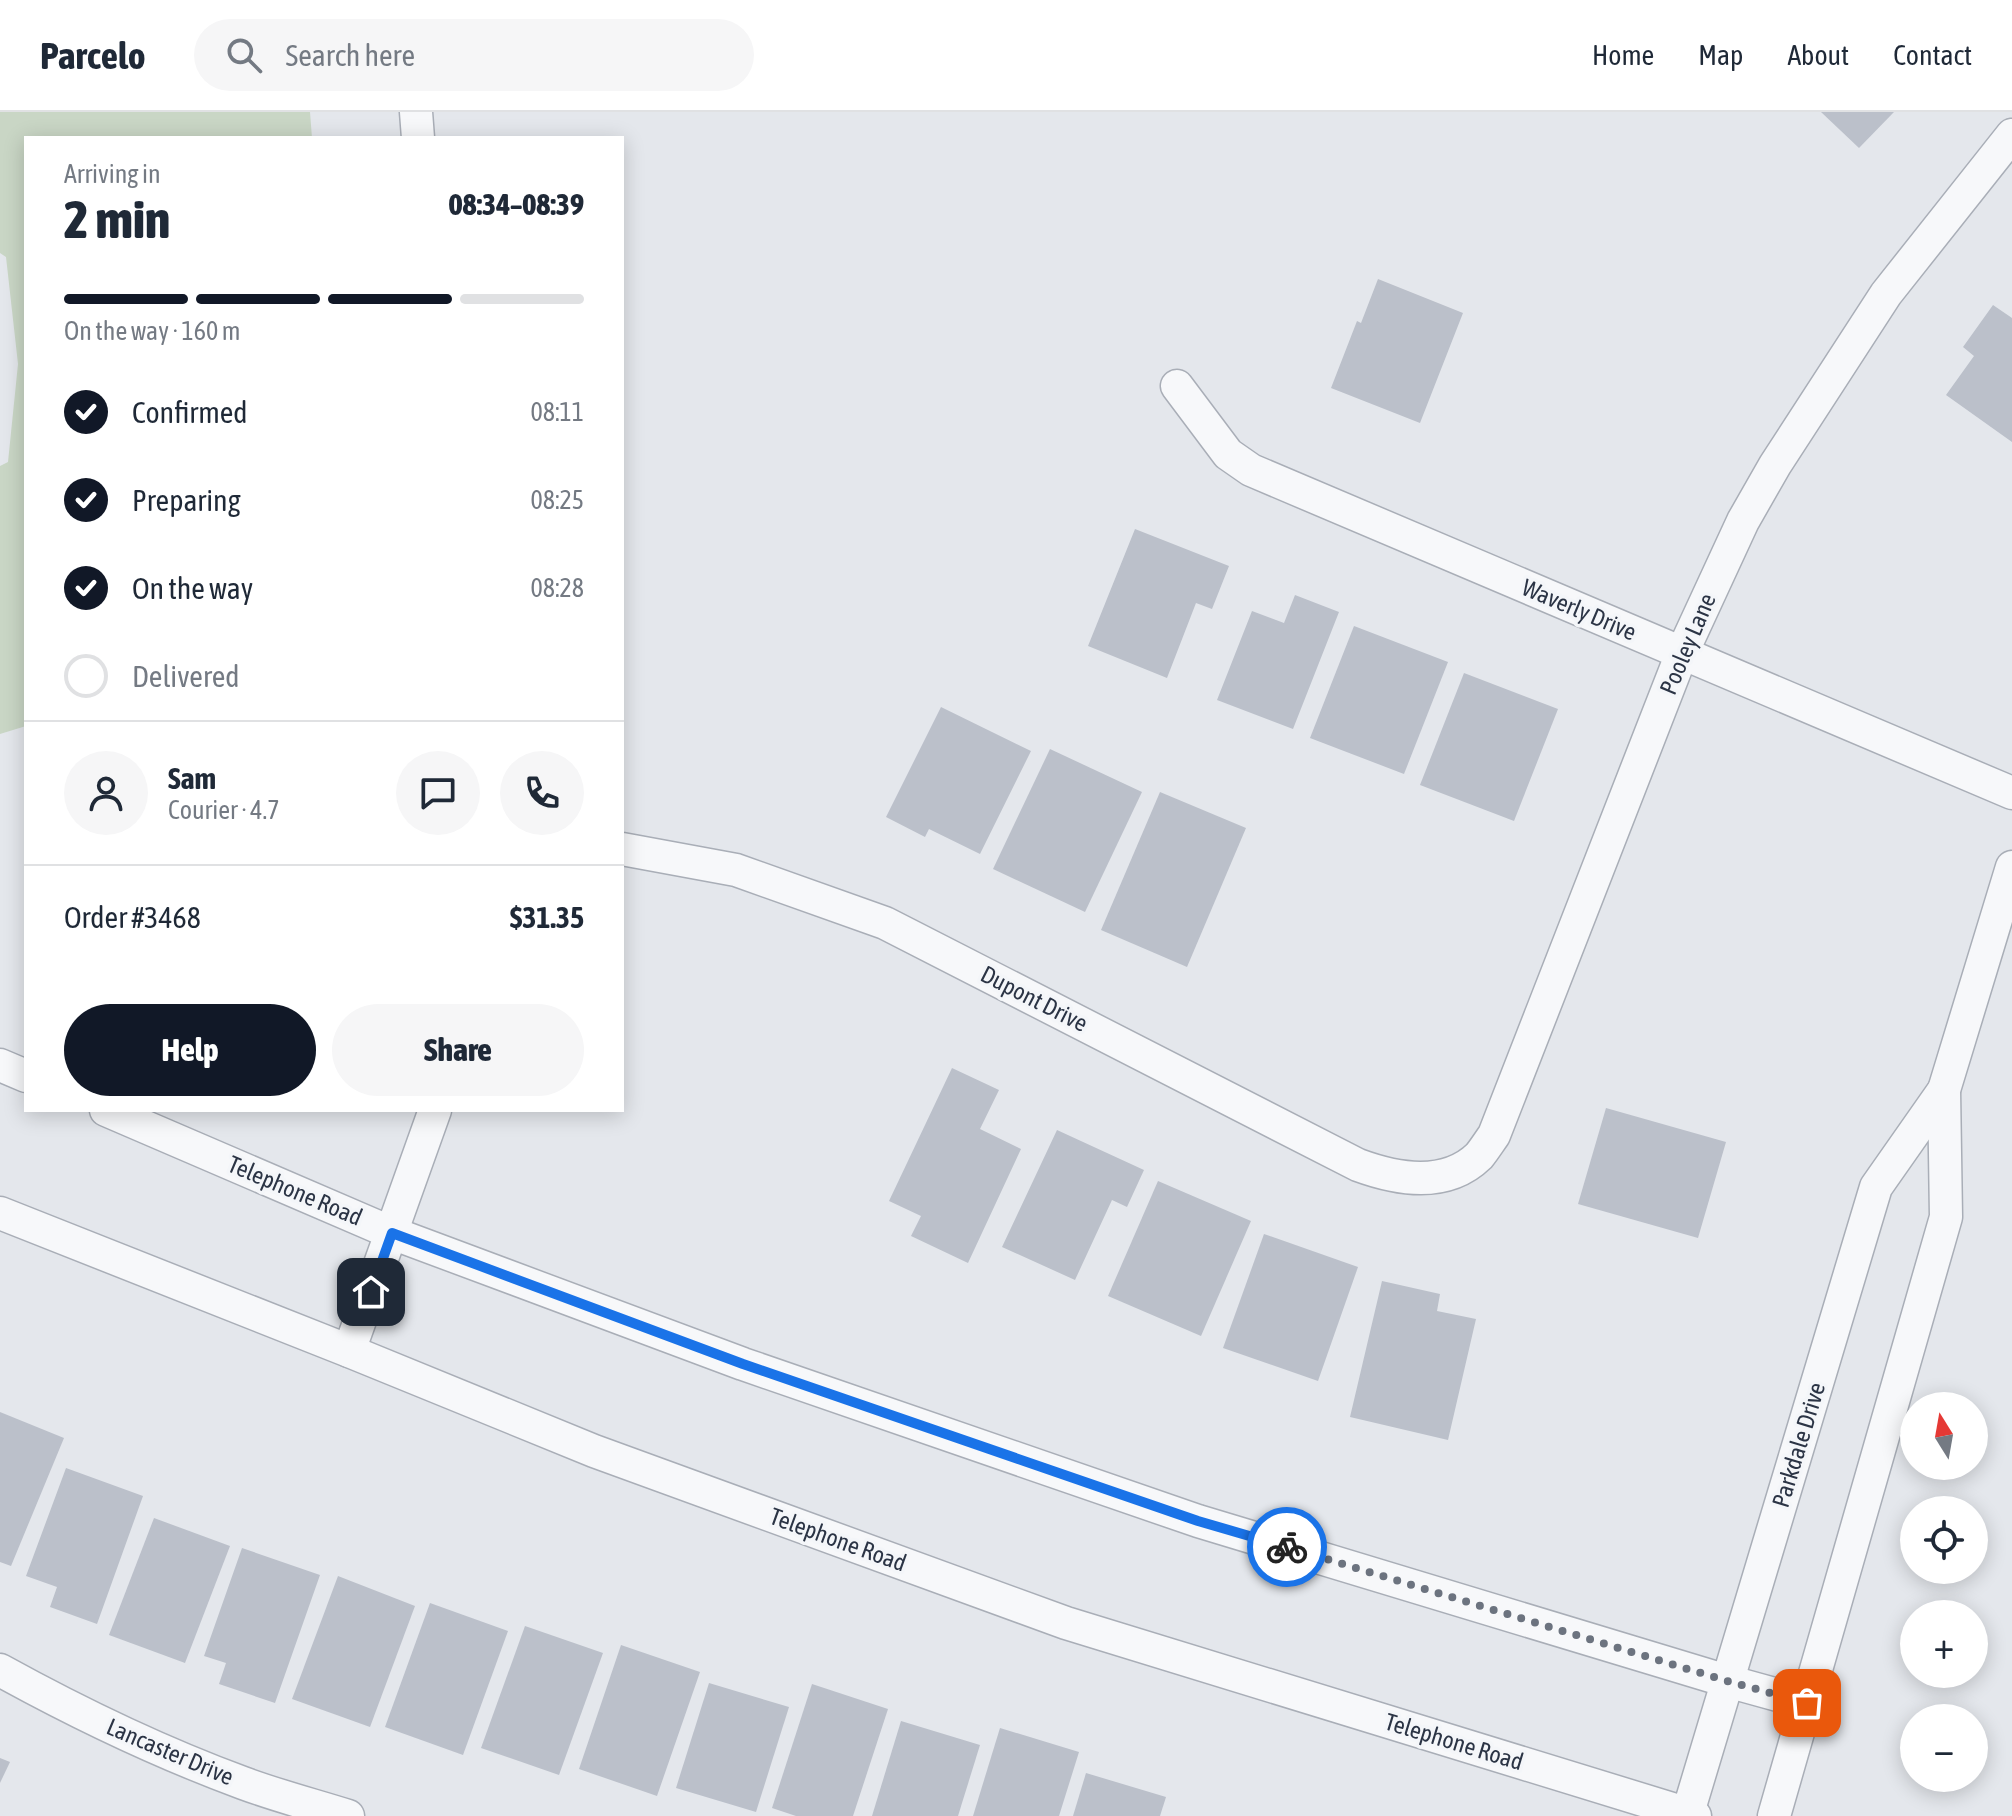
<!DOCTYPE html>
<meta charset="utf-8">
<style>
body{margin:0;font-family:"Asap Condensed",sans-serif;background:#f6f6f7;color:#1f2937;height:100vh;display:flex;flex-direction:column;font-size:30px;white-space:nowrap}
*{box-sizing:border-box;margin:0}
p{font-size:26px;color:#747a83}
.icon{flex:none;width:44px;height:44px;fill:none;stroke:currentColor;stroke-width:2;stroke-linecap:round;stroke-linejoin:round}
.map{position:relative;flex:1;overflow:hidden}
.drawer{position:absolute;left:24px;top:24px;width:600px;height:976px;display:flex;flex-direction:column;background:#fff;border-radius:0px;box-shadow:0 4px 20px #0003}
.drawer>*{flex:none}
.needle{width:52px;rotate:349deg}
.fabs{position:absolute;left:1900px;top:1280px;display:grid;gap:16px}
.fabs a{display:grid;place-items:center;width:88px;height:88px;border-radius:50%;background:#fff;box-shadow:0 4px 20px #0003;font-size:40px}
.pin{position:absolute;display:grid;place-items:center;width:68px;height:68px;color:#fff;margin:-34px;border-radius:16px;box-shadow:0 4px 12px #0006}
.courier{position:absolute;display:grid;place-items:center;width:80px;height:80px;margin:-40px;border:6px solid #1a73e8;border-radius:50%;background:#fff;color:#222;box-shadow:0 2px 10px #0007}
.overview em{font-style:normal;font-weight:800}
.overview div{display:flex;flex-direction:column-reverse}
.overview{display:flex;align-items:center;justify-content:space-between;height:136px;padding:0 40px}
h1{font-size:52px;font-weight:800;line-height:60px}
.bar{display:grid;grid-template-columns:repeat(4,1fr);gap:12px 8px;align-content:center;height:96px;padding:0 40px}
.bar i{height:10px;border-radius:6px;background:#e0e1e3}
.bar .active{background:#111827}
.bar p{grid-column:span 4}
.line{display:flex;align-items:center;gap:20px;padding:0 40px;border-top:2px solid #e0e1e3}
.line div{flex:1}
.round{display:grid;place-items:center;flex:none;width:84px;height:84px;border-radius:42px;background:#f6f6f7}
ol{padding:0 40px;list-style:none}
li{display:flex;align-items:center;gap:24px;height:88px}
li p{margin-inline-start:auto}
li .icon{padding:8px;border-radius:50%;background:#111827;color:#fff;stroke-width:4}
li:last-child{color:#747a83}
li i{width:44px;height:44px;border:4px solid #e0e1e3;border-radius:50%}
.primary-button{display:flex;gap:16px;margin-top:auto;padding:16px 40px}
.primary-button a{flex:1;height:92px;border-radius:48px;background:#111827;color:#fff;font-size:32px;font-weight:800;line-height:92px;text-align:center}
.primary-button a+a{background:#f6f6f7;color:#1f2937}
header{display:flex;align-items:center;gap:48px;box-sizing:border-box;height:112px;padding:0 40px;background:#fff;border-bottom:2px solid #e0e1e3}
header strong{font-size:38px}
nav{display:flex;gap:44px;margin-inline-start:auto;font-size:28px}
.search{width:560px;height:72px;background:#f6f6f7;display:flex;align-items:center;gap:20px;box-sizing:border-box;padding:0 28px;border-radius:44px;color:#747a83;font-size:30px}
.map>svg:first-child{display:block}
.green{fill:#c9d6c5}
.building{fill:#bbc0ca}
.lines{fill:none;stroke-linecap:round;stroke-linejoin:round}
.minor-casing{stroke:#a9aeb7;stroke-width:35}
.minor{stroke:#f7f8fa;stroke-width:32}
.done{stroke:#6c737f;stroke-width:8;stroke-dasharray:0 14.4}
.route{stroke:#1a73e8;stroke-width:10}
.labels{text-anchor:middle;stroke-width:7;stroke-linejoin:round;paint-order:stroke}
.street-label{font-size:24px;fill:#2b3445;stroke:#f4f6f9}
</style>
<header>
<strong>Parcelo</strong>
<div class="search"><svg class="icon" aria-label="search" viewBox="0 0 24 24"><circle cx="10" cy="10" r="6"/><path d="M15 15l6 6"/></svg>Search here</div>
<nav><a>Home</a><a>Map</a><a>About</a><a>Contact</a></nav>
</header>
<div class="map">
<svg width="2012" height="1704" viewBox="0 0 2012 1704">
<rect width="100%" height="100%" fill="#e4e7ec"/>
<!-- green -->
<polygon class="green" points="0,0 310,0 312,26 26,26 26,614 0,622 0,354 8,350 18,252 6,145 0,141"/>
<!-- building -->
<g class="building">
<polygon points="1821,0 1894,0 1859,36"/>
<polygon points="1378,167 1463,201 1420,311 1331,276 1357,209 1361,211"/>
<polygon points="1993,193 2012,206 2012,330 1946,283 1974,244 1963,235"/>
<polygon points="1135,417 1229,454 1212,497 1196,491 1167,566 1088,534"/>
<polygon points="1295,483 1339,500 1293,617 1217,588 1252,499 1284,511"/>
<polygon points="1354,514 1448,550 1404,662 1310,626"/>
<polygon points="1464,561 1558,597 1514,709 1420,673"/>
<polygon points="941,595 1031,639 980,742 929,717 925,725 886,705"/>
<polygon points="1050,637 1142,680 1085,800 993,757"/>
<polygon points="1160,680 1246,716 1187,855 1101,818"/>
<polygon points="952,956 999,978 980,1017 1021,1037 968,1151 911,1124 921,1104 889,1089"/>
<polygon points="1606,996 1726,1030 1698,1126 1578,1092"/>
<polygon points="1057,1018 1144,1058 1127,1095 1112,1088 1075,1168 1002,1135"/>
<polygon points="1158,1069 1251,1109 1201,1224 1108,1184"/>
<polygon points="1264,1122 1358,1155 1318,1269 1223,1236"/>
<polygon points="1382,1169 1440,1182 1437,1199 1476,1207 1448,1328 1350,1305"/>
<polygon points="0,1300 64,1326 11,1454 0,1450"/>
<polygon points="66,1356 143,1384 97,1512 50,1495 57,1475 26,1464"/>
<polygon points="154,1406 230,1434 185,1551 109,1523"/>
<polygon points="242,1436 320,1463 275,1591 219,1572 226,1551 204,1544"/>
<polygon points="338,1464 415,1494 370,1615 292,1587"/>
<polygon points="430,1491 508,1519 463,1643 385,1615"/>
<polygon points="525,1514 603,1541 559,1663 481,1636"/>
<polygon points="621,1533 700,1560 657,1684 579,1657"/>
<polygon points="709,1571 789,1595 756,1700 676,1676"/>
<polygon points="812,1572 888,1597 853,1704 796,1704 772,1696"/>
<polygon points="901,1609 980,1633 958,1704 872,1704"/>
<polygon points="1000,1616 1079,1640 1059,1704 973,1704"/>
<polygon points="0,1646 10,1650 0,1671"/>
<polygon points="1086,1661 1166,1685 1160,1704 1073,1704"/>
</g>
<g class="lines">
<!-- minor casing -->
<g class="minor-casing">
<g id="minor">
<polyline points="416,0 418,26"/>
<polyline points="1177,274 1228,342 1251,358 2012,681"/>
<path d="M622,737L736,758L885,811L1358,1053C1396,1067 1445,1077 1479,1044C1484,1038 1489,1030 1494,1023L1682,541L1743,409L1775,353L1886,182L2012,23"/>
<polyline points="0,953 26,964"/>
<polyline points="106,998 392,1121 743,1252 1198,1409 1727,1569 1807,1591"/>
<polyline points="0,1101 349,1239 594,1339 1066,1511 1695,1704"/>
<polyline points="349,1239 435,998"/>
<path d="M0,1558C78,1601 159,1640 243,1671C278,1684 313,1693 348,1704"/>
<polyline points="1687,1704 1876,1075 1944,978"/>
<polyline points="1774,1704 1946,1105 1944,978 2012,755"/>
</g>
</g>
<!-- minor -->
<use href="#minor" class="minor"/>
</g>
<g class="lines">
<!-- done -->
<polyline class="done" points="1287,1435 1727,1569 1807,1591"/>
<!-- route -->
<polyline class="route" points="371,1180 392,1121 743,1252 1198,1409 1287,1435"/>
</g>
<g class="labels">
<!-- street labels -->
<g class="street-label">
<text transform="translate(1579 498) rotate(23)" y="8">Waverly Drive</text>
<text transform="translate(1688 532) rotate(-67)" y="8">Pooley Lane</text>
<text transform="translate(1034 887) rotate(27)" y="8">Dupont Drive</text>
<text transform="translate(295 1079) rotate(23)" y="8">Telephone Road</text>
<text transform="translate(1799 1333) rotate(-73)" y="8">Parkdale Drive</text>
<text transform="translate(838 1428) rotate(20)" y="8">Telephone Road</text>
<text transform="translate(1454 1630) rotate(17)" y="8">Telephone Road</text>
<text transform="translate(170 1640) rotate(23)" y="8">Lancaster Drive</text>
</g>
</g>
</svg>
<div class="fabs">
<a><svg class="needle" viewBox="-14 -14 28 28"><path d="M0-13l5 13h-10z" fill="#e53935"/><path d="M0 13l5-13h-10z" fill="#747a83"/></svg></a>
<a><svg class="icon" aria-label="locate" viewBox="0 0 24 24"><circle cx="12" cy="12" r="6"/><path d="M12 2v4M12 18v4M2 12h4M18 12h4"/></svg></a>
<a>+</a>
<a>−</a>
</div>
<div class="pin" style="left:1807px;top:1591px;background:#ea580c"><svg class="icon" aria-label="bag" viewBox="0 0 24 24"><path d="M5 8h14l-1 12H6zM9 8a3 3 0 0 1 6 0"/></svg></div>
<div class="pin" style="left:371px;top:1180px;background:#1f2937"><svg class="icon" aria-label="home" viewBox="0 0 24 24"><path d="M3 11l9-7 9 7M6 9v11h12V9"/></svg></div>
<div class="courier" style="left:1287px;top:1435px"><svg class="icon" aria-label="bike" viewBox="0 0 24 24"><circle cx="6" cy="16" r="4"/><circle cx="18" cy="16" r="4"/><path d="M6 16l4-8h5l3 8M10 8l3 8H6M13 5h3"/></svg></div>
<section class="drawer">
<div class="overview"><div><h1>2 min</h1><p>Arriving in</p></div><em>08:34–08:39</em></div>
<div class="bar"><i class="active"></i><i class="active"></i><i class="active"></i><i></i><p>On the way · 160 m</p></div>
<ol>
<li><svg class="icon" aria-label="check" viewBox="0 0 24 24"><path d="M5 12l5 5 9-10"/></svg>Confirmed<p>08:11</p></li>
<li><svg class="icon" aria-label="check" viewBox="0 0 24 24"><path d="M5 12l5 5 9-10"/></svg>Preparing<p>08:25</p></li>
<li><svg class="icon" aria-label="check" viewBox="0 0 24 24"><path d="M5 12l5 5 9-10"/></svg>On the way<p>08:28</p></li>
<li><i></i>Delivered</li>
</ol>
<div class="line" style="height:144px"><a class="round"><svg class="icon" aria-label="person" viewBox="0 0 24 24"><circle cx="12" cy="8" r="4"/><path d="M4 21q1-7 8-7t8 7"/></svg></a><div><b>Sam</b><p>Courier · 4.7</p></div><a class="round"><svg class="icon" aria-label="chat" viewBox="0 0 24 24"><path d="M4 5h16v11H9l-5 4z"/></svg></a><a class="round"><svg class="icon" aria-label="phone" viewBox="0 0 24 24"><path d="M5 4h4l2 5-3 2q2 4 5 5l2-3 5 2v4C11 20 4 13 5 4z"/></svg></a></div>
<div class="line" style="height:104px"><div>Order #3468</div><b>$31.35</b></div>
<div class="primary-button"><a>Help</a><a>Share</a></div>
</section>
</div>
